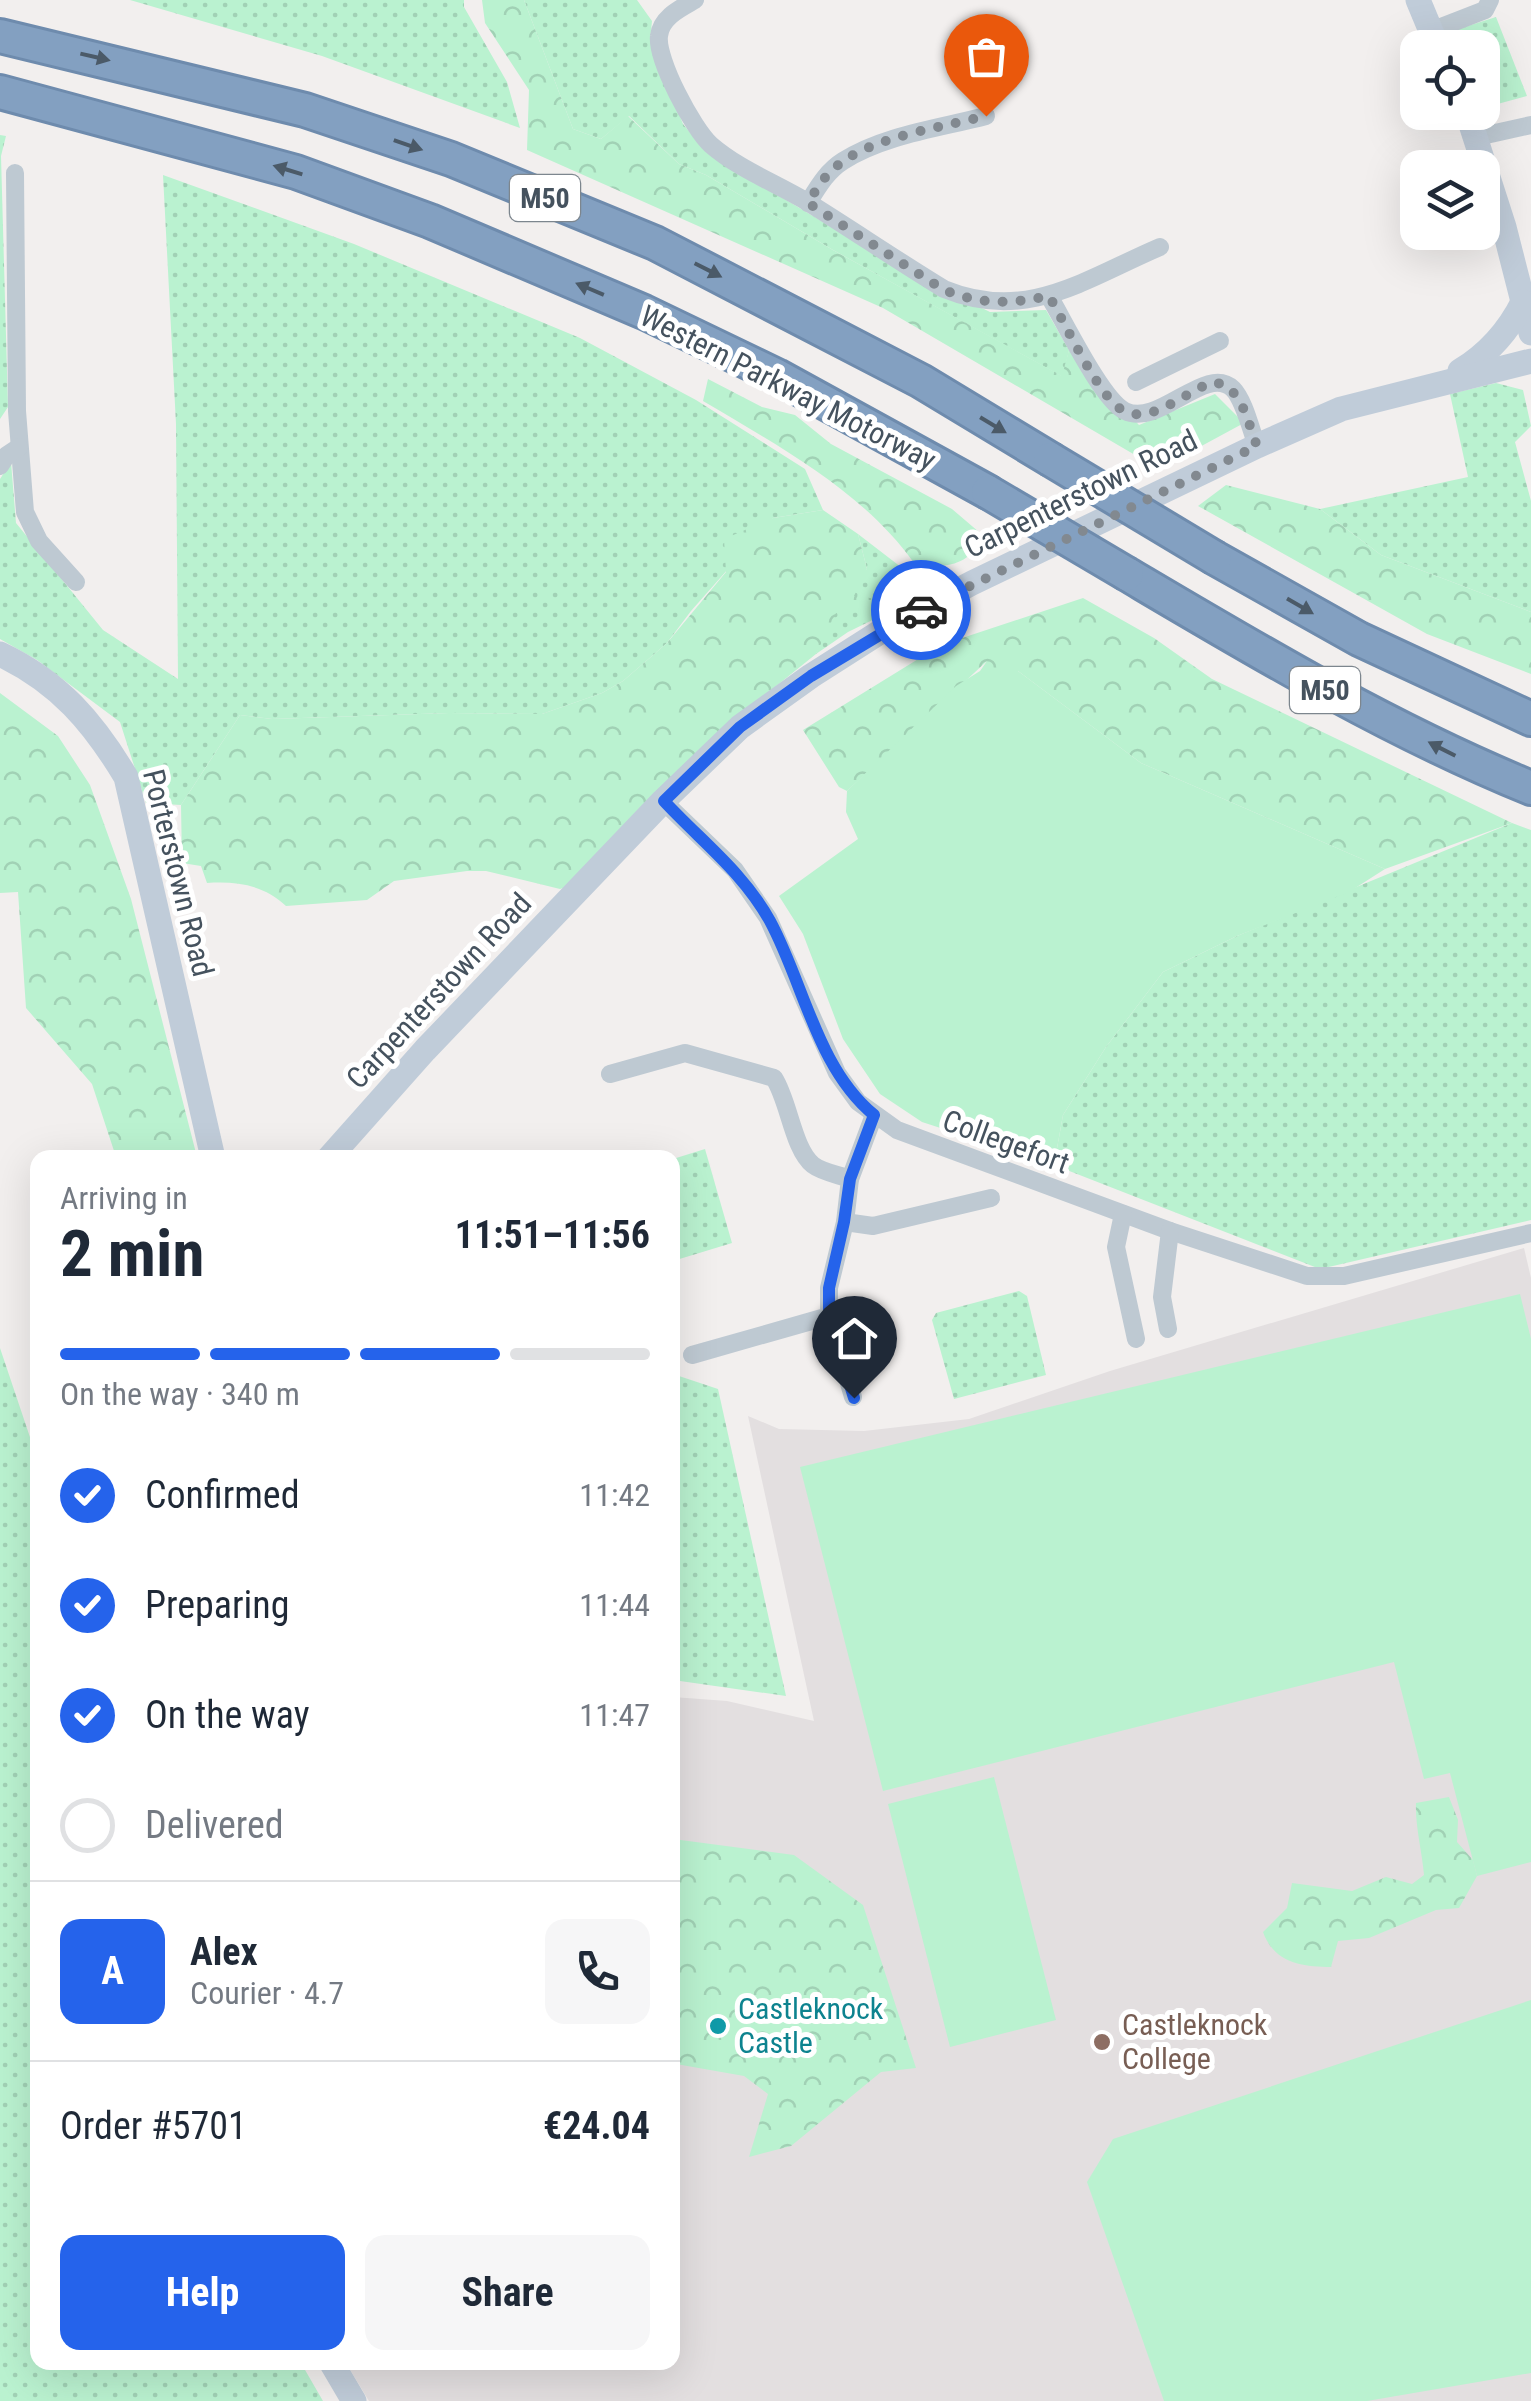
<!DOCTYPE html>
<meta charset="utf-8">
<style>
body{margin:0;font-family:"Roboto Condensed",sans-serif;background:#f6f6f7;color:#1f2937;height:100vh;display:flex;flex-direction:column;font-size:38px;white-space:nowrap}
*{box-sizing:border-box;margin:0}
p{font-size:32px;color:#747a83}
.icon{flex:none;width:55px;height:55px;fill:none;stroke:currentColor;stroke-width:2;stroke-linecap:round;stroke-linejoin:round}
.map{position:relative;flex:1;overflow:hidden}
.sheet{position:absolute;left:30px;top:1150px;width:650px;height:1220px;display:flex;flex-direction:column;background:#fff;border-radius:20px;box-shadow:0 10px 40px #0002}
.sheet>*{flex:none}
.buttons{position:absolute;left:1400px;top:30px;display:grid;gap:20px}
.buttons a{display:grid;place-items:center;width:100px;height:100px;border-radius:20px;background:#fff;box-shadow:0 10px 40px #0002;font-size:50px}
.pin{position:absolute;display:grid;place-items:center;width:85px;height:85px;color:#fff;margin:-102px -42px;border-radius:50% 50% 50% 0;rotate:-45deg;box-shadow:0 0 10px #0007}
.pin .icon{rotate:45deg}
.courier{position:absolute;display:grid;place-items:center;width:100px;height:100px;margin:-50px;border:8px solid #2563eb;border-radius:50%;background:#fff;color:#222;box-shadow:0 2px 12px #0007}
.summary em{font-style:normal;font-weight:700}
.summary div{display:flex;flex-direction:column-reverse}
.summary{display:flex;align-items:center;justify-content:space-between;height:170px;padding:0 30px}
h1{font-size:65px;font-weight:700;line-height:75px}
.bar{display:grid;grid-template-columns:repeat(4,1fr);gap:15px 10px;align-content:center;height:120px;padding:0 30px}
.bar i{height:12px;border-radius:8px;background:#e0e1e3}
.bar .current{background:#2563eb}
.bar p{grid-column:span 4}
.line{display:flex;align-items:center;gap:25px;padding:0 30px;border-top:2px solid #e0e1e3}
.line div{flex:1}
.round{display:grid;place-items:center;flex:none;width:105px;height:105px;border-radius:20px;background:#f6f6f7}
ol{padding:0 30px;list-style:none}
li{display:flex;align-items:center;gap:30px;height:110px}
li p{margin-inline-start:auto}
li .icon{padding:10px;border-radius:50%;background:#2563eb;color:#fff;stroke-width:4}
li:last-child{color:#747a83}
li i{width:55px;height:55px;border:5px solid #e0e1e3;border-radius:50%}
.action{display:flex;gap:20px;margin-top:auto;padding:20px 30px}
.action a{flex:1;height:115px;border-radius:20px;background:#2563eb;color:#fff;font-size:40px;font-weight:700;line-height:115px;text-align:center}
.action a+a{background:#f6f6f7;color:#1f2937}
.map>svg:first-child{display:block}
.education{fill:#e3dfe0}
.grass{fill:url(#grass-dots)}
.forest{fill:url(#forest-crowns)}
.green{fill:#baf2d0}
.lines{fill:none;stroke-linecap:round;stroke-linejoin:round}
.highway-casing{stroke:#6e8bad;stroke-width:38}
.street{stroke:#bec9d2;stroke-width:18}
.secondary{stroke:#c0ccd9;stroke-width:25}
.highway{stroke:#83a0c1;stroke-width:32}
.highway-bridge-casing{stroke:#6e8bad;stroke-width:38;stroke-linecap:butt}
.highway-bridge{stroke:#83a0c1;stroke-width:32}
.oneway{fill:#4b5a68}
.done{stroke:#828990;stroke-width:10;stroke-dasharray:0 18}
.route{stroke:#2563eb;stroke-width:12}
.culture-dot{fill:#0f9aa8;stroke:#fff;stroke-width:4}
.education-dot{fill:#8d6e63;stroke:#fff;stroke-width:4}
.labels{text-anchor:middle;stroke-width:10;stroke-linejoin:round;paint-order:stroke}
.shield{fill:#fff;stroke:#7d868e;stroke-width:2.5}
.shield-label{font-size:28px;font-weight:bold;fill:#45525e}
.street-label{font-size:30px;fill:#45525e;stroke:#fff}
.culture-label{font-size:30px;fill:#0d838f;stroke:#fff;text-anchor:start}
.education-label{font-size:30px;fill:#785e54;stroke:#fff;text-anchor:start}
</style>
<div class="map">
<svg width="1531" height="2401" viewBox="0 0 1531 2401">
<defs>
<pattern id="grass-dots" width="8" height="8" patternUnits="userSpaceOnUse" patternTransform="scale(2.5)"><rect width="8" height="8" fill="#baf2d0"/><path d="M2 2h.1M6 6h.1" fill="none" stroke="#a1d1b5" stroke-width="1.8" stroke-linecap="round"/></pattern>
<pattern id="forest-crowns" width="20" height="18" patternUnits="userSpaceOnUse" patternTransform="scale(2.5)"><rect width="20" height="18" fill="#baf2d0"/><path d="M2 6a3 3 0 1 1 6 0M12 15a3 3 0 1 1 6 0" fill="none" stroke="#a1d1b5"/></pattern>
</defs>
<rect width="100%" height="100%" fill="#f2efee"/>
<!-- education -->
<polygon class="education" points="1524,1248 1531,1278 1531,2401 369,2401 346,2363 672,2362 673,1697 727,1701 814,1721 748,1416 779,1429 864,1431 969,1419 1110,1371"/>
<!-- grass -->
<g class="grass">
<polygon points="130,0 464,0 464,7 507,82 520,128 322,56"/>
<polygon points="524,0 637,0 652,21 650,41 683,124 706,152 893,264 990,312 1046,310 1069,350 1063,377 833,250 706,175 679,164 629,116 601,139 573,129"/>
<polygon points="1496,17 1527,96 1483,108 1482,48 1458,47 1452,31"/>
<polygon points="0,135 6,136 1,156 8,407 0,419"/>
<polygon points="163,175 354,244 580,338 696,400 805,469 823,510 773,518 691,611 667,643 623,681 602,693 542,714 449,713 272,719 240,715 181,805 146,803 120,722 37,660 0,639 0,479 11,462 16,523 103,630 178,679 176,424"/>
<polygon points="1496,383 1523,390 1531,426 1515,442 1531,501 1531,612 1381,555 1320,509 1468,477 1450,394"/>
<polygon points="858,534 910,574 914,584 895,609 848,632 816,654 832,608 867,569"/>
<polygon points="1512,823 1531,830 1531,1220 1320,1269 1054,1165 1063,1115 1106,1047 1163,972 1237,936"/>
<polygon points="705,1149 732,1243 673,1261 673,1159"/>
<polygon points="1019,1291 1027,1296 1046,1375 954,1399 932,1320 936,1313"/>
<polygon points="0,1348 38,1461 38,2362 301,2363 323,2401 0,2401"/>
<polygon points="673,1374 718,1389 786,1696 673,1680"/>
</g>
<!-- forest -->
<g class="forest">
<polygon points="482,0 524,0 573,129 601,139 628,116 679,164 706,175 833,250 1062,376 1069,350 1139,425 1215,394 1244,423 1159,469 883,308 527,150 529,90 485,23"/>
<path d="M708,379L762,407L795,415L831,444L952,509L986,538C966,565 947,570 914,563C863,491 777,445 703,401Z"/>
<polygon points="1226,485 1320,509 1381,555 1531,612 1531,674 1427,634 1198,506"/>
<path d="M823,510L858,534L867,569L854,596L893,601L859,611L836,613L816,654L733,721L566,887L560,889L486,871H467L394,881L367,900L286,906C264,885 237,881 207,883L201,866L182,863L181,805L240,715L272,719L449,713L542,714L602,693L623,681L667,643L726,572L724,539L773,518Z"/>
<polygon points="1083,598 1154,638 1212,679 1512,823 1385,869 1141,763 1018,671 980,671 987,661 847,791 839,787 803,730 941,645"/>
<polygon points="0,693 58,736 90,785 131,899 197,1157 116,1157 92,1084 26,1008 18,892 0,893"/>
<path d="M1449,1797L1458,1820L1457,1842L1473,1860L1477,1876L1459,1908L1436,1910L1369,1938L1338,1941L1331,1967C1302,1967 1274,1963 1263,1932L1287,1908L1292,1883L1352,1891L1386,1877L1412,1884L1424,1875C1422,1851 1415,1826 1416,1803Z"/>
<polygon points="673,1839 794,1855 863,1905 916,2068 881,2072 791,2146 749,2157 768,2094 744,2076 676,2064 673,2075"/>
</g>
<!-- green -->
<g class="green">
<polygon points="980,671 1018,671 1141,763 1385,869 1349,892 1237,936 1163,972 1106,1047 1063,1115 1054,1165 922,1122 880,1094 843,1039 803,934 779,896 858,839 846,812 847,791 956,686"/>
<polygon points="1520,1294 1531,1339 1531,1862 1477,1876 1450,1773 1424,1779 1394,1662 883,1791 800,1467"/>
<polygon points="994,1777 1056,2020 950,2047 888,1804"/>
<polygon points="1531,2000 1531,2373 1367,2401 1164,2401 1087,2182 1113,2139"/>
</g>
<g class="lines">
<!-- highway casing -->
<g class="highway-casing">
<g id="highway">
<polyline points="0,36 305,110 451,159 655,243 921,381 1050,459"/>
<polyline points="0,92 296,172 430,221 644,312 777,376 988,492"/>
<polyline points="1215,558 1359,639 1531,719"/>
<path d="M1127,574C1259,652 1389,730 1531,788"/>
</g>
</g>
<!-- street -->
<g class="street">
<path d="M695,0C681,8 661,17 659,36C656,59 693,129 711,145C740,170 776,183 809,203C854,231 898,261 944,289C1027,323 1085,279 1160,247"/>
<polyline points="1431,31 1485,10 1490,0"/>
<polyline points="1477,137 1531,125"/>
<polyline points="15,173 17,411 25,512 39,541 76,582"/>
<path d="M808,203C818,187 827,171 843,161C884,135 940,128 986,116"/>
<path d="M1049,296C1064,321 1102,400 1125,411C1159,428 1206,363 1233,389C1244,400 1251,430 1257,446"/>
<polyline points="1136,382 1220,341"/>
<polyline points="0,466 7,455 19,447"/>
<polyline points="663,801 735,870 768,918 837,1073 858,1102 897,1130 1170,1231 1307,1276 1344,1276 1531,1233"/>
<path d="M610,1074L685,1053L774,1078C789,1101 793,1149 813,1165C822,1172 839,1175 850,1179"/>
<polyline points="1123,1214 1116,1247 1136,1339"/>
<polyline points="845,1222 873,1226 991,1198"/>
<polyline points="1168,1329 1162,1297 1170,1231"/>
<polyline points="692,1355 829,1316"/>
<polyline points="853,1397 829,1316 829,1288 845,1222 850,1179 874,1115"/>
</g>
<!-- secondary -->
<g class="secondary">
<polyline points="1418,0 1438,48"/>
<polyline points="1467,112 1504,227 1531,333"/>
<path d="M1460,371C1488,354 1508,332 1523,302"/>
<path d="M0,654C59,682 93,722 126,777L213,1158"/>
<polyline points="329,1158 425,1050 663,801 740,727 811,676 880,632 972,583 1257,446 1341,409 1531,361"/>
<polyline points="331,2362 354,2401"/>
</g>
<!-- highway -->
<use href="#highway" class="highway"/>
<!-- highway-bridge casing -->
<g class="highway-bridge-casing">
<g id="highway-bridge">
<polyline points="1050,459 1215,558"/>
<polyline points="988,492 1127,574"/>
</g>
</g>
<!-- highway-bridge -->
<use href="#highway-bridge" class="highway-bridge"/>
</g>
<!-- one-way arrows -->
<defs><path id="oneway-solid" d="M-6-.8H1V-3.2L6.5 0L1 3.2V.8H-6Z" transform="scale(2.5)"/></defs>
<g class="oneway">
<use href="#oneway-solid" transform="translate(95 57) rotate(13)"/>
<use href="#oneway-solid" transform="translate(408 145) rotate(19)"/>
<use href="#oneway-solid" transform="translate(288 170) rotate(-163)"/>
<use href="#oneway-solid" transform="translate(708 270) rotate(27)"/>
<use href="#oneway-solid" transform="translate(590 289) rotate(-157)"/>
<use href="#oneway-solid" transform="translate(993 425) rotate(31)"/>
<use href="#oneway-solid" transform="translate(1300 606) rotate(30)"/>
<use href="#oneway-solid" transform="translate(1442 749) rotate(-153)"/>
</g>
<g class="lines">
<!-- done -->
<path class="done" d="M921,610L1257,446C1247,421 1242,385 1212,382C1191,391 1171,407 1149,413C1137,417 1122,412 1113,403C1087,373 1069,330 1049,296C1010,304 981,305 944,290L808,203C816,190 824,176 837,166C871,137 943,127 986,116"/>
<!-- route -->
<path class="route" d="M854,1398L829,1316V1288L844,1222L850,1179L874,1115C817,1068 804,984 770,921C743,872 701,841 664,801L740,727L811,676L921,610"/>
</g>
<!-- markers -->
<circle class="culture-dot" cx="718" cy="2026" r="10"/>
<circle class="education-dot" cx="1102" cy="2042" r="10"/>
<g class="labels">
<!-- shield labels -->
<g class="shield">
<rect x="510" y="175" width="70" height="46" rx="8"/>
<rect x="1290" y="667" width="70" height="46" rx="8"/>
</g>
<g class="shield-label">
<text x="545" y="208">M50</text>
<text x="1325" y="700">M50</text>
</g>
<!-- street labels -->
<g class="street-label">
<text transform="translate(788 388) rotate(27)" y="10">Western Parkway Motorway</text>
<text transform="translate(1081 494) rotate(-26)" y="10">Carpenterstown Road</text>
<text transform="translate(178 873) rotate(76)" y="10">Porterstown Road</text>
<text transform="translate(439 991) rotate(-47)" y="10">Carpenterstown Road</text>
<text transform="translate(1006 1142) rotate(20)" y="10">Collegefort</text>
</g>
<!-- culture labels -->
<g class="culture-label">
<text x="738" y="2019">Castleknock<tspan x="738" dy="34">Castle</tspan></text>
</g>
<!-- education labels -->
<g class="education-label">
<text x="1122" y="2035">Castleknock<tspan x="1122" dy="34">College</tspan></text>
</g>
</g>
</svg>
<div class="buttons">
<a><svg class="icon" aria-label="locate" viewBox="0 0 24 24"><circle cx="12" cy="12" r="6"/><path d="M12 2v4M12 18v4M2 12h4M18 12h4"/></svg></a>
<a><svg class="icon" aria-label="layers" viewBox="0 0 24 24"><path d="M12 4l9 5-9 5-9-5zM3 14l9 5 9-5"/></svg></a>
</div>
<div class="pin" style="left:986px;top:116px;background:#ea580c"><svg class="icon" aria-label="bag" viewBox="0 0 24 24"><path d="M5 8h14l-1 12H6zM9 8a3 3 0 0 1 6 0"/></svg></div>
<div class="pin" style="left:854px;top:1398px;background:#1f2937"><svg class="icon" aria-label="home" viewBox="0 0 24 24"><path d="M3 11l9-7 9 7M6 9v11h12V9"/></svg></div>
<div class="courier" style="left:921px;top:610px"><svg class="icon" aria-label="car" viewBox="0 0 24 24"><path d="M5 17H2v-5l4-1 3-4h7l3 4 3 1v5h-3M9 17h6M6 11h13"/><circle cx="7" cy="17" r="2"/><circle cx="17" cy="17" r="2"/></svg></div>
<section class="sheet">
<div class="summary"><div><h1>2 min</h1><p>Arriving in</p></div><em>11:51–11:56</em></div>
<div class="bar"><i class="current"></i><i class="current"></i><i class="current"></i><i></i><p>On the way · 340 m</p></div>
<ol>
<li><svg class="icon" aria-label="check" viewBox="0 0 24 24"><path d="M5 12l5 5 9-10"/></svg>Confirmed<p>11:42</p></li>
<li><svg class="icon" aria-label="check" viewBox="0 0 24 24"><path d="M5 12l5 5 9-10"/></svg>Preparing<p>11:44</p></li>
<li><svg class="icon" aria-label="check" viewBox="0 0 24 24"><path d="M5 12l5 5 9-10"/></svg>On the way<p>11:47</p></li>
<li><i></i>Delivered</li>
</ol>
<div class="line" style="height:180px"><b class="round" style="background:#2563eb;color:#fff">A</b><div><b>Alex</b><p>Courier · 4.7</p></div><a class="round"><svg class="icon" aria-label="phone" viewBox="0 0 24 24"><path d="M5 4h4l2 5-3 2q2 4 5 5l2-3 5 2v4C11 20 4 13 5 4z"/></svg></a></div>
<div class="line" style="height:130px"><div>Order #5701</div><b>€24.04</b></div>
<div class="action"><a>Help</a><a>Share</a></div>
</section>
</div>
